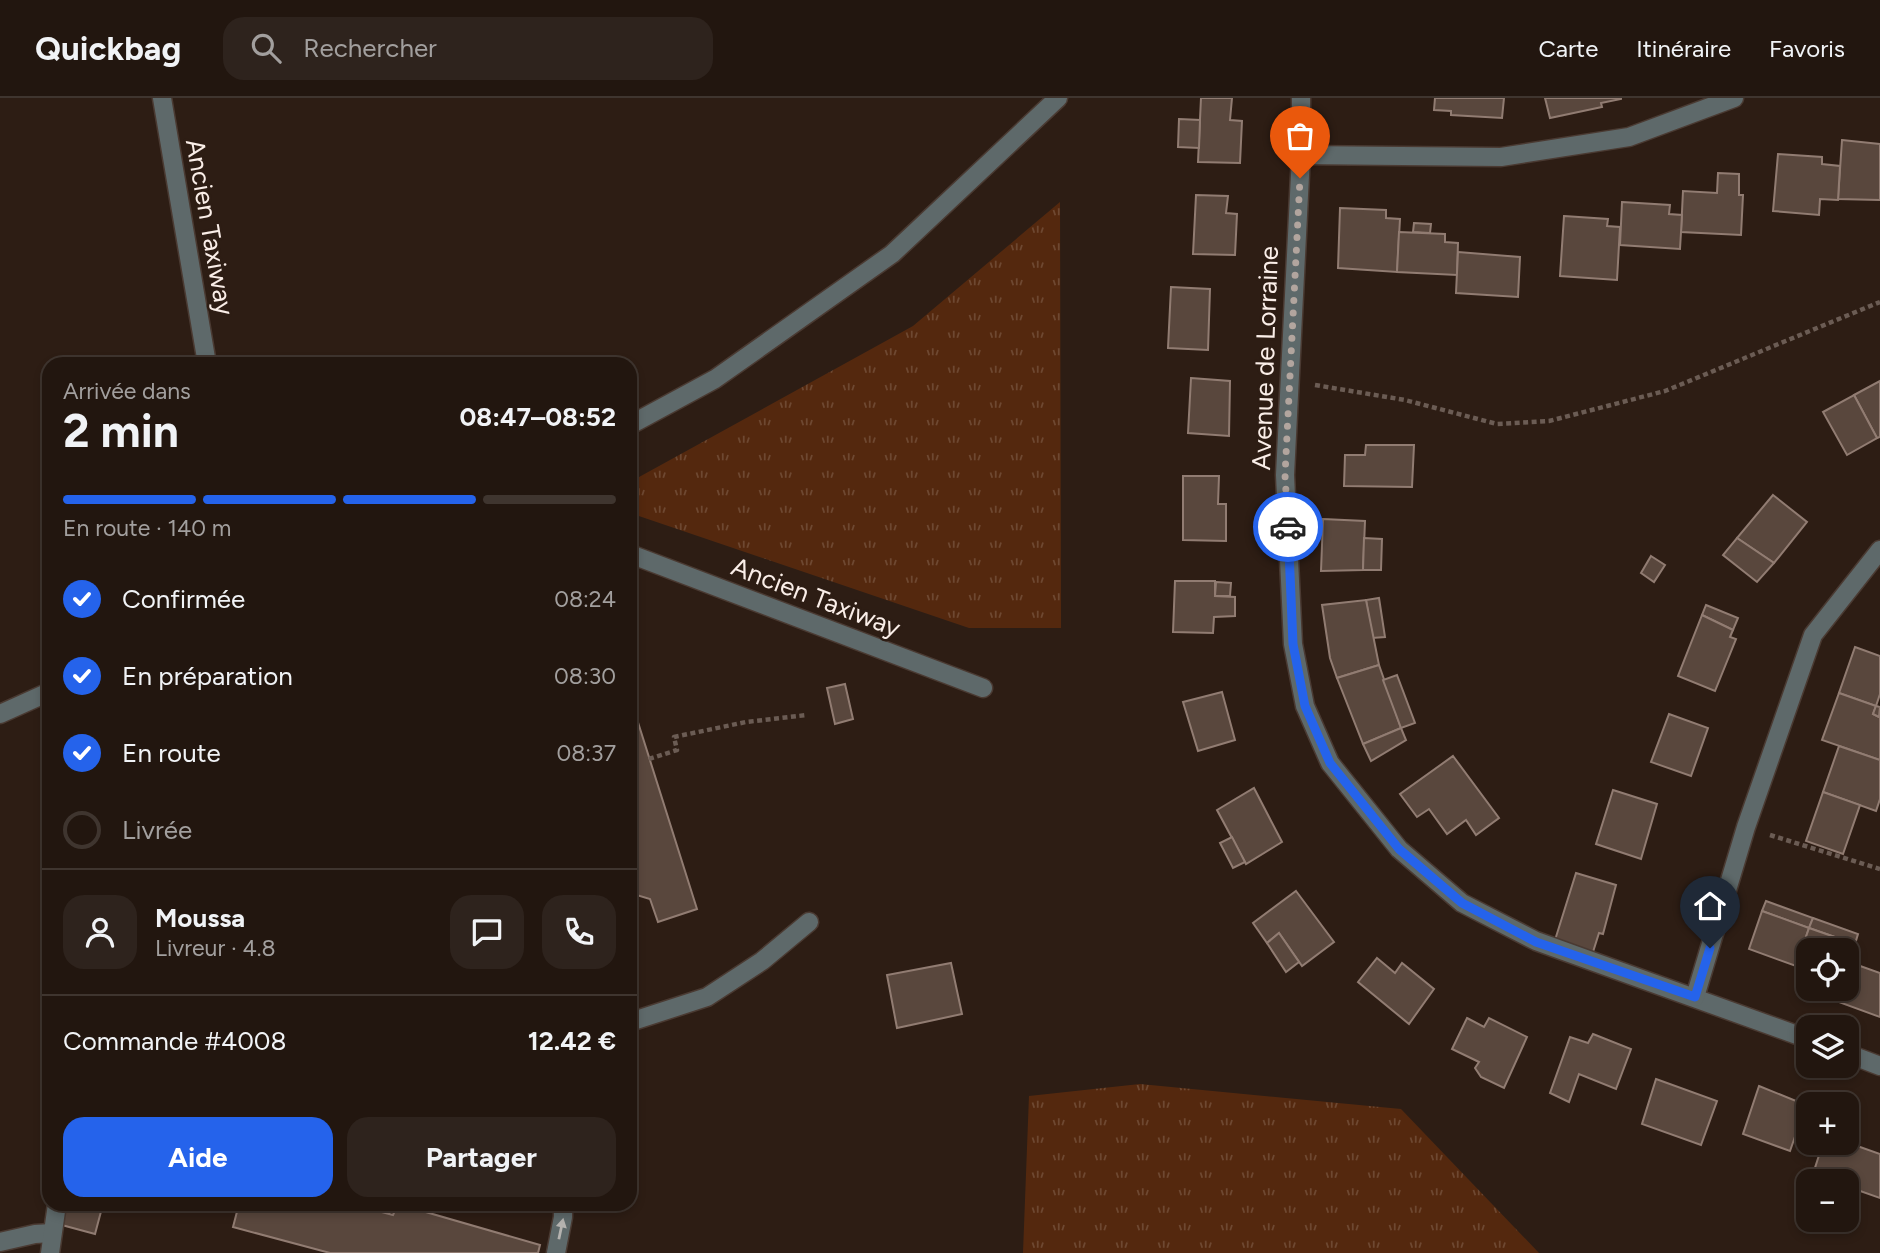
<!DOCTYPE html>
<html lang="fr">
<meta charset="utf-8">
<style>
body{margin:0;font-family:Figtree,sans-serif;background:#2e231d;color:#f1f3f6;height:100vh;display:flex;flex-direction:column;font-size:26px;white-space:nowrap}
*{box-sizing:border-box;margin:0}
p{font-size:23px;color:#a29f9e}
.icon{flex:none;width:38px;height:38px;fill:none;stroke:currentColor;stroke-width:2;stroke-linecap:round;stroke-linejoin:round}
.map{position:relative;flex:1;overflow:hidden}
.side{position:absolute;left:42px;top:259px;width:595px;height:854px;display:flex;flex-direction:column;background:#22160f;border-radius:21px;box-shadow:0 4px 10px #0003,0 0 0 2px #3f352f}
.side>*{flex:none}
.tools{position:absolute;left:1796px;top:840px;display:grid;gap:14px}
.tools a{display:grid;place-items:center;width:63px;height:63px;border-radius:14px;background:#22160f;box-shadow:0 4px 10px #0003,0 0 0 2px #3f352f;font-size:35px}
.pin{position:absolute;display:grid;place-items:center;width:60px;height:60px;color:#fff;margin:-72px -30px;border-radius:50% 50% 50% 0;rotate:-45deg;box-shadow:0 0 7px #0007}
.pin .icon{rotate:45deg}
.courier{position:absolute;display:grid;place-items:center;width:70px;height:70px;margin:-35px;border:5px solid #2563eb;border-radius:50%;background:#fff;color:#222;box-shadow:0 2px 9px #0007}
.summary em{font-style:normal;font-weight:700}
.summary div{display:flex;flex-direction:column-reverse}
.summary{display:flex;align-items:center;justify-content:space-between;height:119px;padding:0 21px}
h1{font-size:46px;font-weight:700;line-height:52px}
.bar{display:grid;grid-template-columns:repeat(4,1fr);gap:10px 7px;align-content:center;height:84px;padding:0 21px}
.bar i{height:9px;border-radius:5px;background:#3f352f}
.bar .selected{background:#2563eb}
.bar p{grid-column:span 4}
.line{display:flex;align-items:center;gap:18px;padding:0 21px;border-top:2px solid #3f352f}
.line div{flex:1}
.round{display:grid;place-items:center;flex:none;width:74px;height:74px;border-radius:21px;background:#2e231d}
ol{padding:0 21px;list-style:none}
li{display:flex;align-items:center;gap:21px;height:77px}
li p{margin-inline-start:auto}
li .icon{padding:7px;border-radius:50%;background:#2563eb;color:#fff;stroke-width:4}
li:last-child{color:#a29f9e}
li i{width:38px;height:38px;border:4px solid #3f352f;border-radius:50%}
.button{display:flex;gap:14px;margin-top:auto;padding:14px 21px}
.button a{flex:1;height:80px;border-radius:21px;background:#2563eb;color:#fff;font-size:28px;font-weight:700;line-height:80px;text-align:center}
.button a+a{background:#2e231d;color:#f1f3f6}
header{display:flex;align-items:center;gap:42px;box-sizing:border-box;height:98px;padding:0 35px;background:#22160f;border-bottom:2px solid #3f352f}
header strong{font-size:33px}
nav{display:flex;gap:38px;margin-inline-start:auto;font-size:24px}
.search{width:490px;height:63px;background:#2e231d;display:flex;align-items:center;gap:18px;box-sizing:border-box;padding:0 24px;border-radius:21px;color:#a29f9e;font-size:26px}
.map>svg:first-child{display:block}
.grass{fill:url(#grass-tufts)}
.building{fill:#59473d;stroke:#917c72;stroke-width:2}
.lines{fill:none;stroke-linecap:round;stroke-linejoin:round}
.minor-casing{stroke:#4a3a32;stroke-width:21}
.path{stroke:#6b5c54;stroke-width:4.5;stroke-dasharray:5 3.5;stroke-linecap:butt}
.minor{stroke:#5e696a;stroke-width:18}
.oneway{fill:#b4b2af}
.done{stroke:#b2a59e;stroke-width:7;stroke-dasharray:0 12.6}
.route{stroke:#2563eb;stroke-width:9}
.labels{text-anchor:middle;stroke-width:5;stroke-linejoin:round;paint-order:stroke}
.street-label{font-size:26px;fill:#faeee8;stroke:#2d1d14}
</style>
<header>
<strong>Quickbag</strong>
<div class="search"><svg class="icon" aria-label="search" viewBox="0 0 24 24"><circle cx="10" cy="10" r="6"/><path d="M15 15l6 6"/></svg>Rechercher</div>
<nav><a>Carte</a><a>Itinéraire</a><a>Favoris</a></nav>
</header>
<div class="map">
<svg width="1880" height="1155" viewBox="0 0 1880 1155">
<defs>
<pattern id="grass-tufts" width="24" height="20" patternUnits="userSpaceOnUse" patternTransform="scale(1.75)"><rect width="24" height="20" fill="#54280e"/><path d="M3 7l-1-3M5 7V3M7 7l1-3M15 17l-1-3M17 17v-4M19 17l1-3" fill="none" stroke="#6e4831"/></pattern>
</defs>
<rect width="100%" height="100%" fill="#2d1d14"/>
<!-- grass -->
<g class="grass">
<polygon points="1060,104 1061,530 969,530 630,415 630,384 913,228"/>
<polygon points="1140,986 1401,1011 1539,1155 1023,1155 1029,998"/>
</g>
<!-- building -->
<g class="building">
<polygon points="1201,0 1232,0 1230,22 1242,23 1240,65 1198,64"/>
<polygon points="1435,0 1504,0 1502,20 1451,17 1451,13 1434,12"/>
<polygon points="1545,0 1621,0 1621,1 1601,5 1602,9 1550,20"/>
<polygon points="1179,21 1200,22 1199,50 1178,49"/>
<polygon points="1842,42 1880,46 1880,102 1838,101"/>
<polygon points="1778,56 1822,59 1822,66 1840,68 1838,102 1820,101 1819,117 1773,113"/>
<polygon points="1718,75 1739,76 1739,97 1743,97 1741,137 1681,134 1683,93 1717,95"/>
<polygon points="1196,97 1228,98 1226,115 1237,116 1235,157 1193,156"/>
<polygon points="1622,104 1670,107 1669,116 1682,117 1680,151 1620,147"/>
<polygon points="1340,110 1386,112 1386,120 1400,121 1397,174 1338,170"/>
<polygon points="1564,118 1608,121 1607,128 1620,129 1617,182 1560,178"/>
<polygon points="1414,125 1431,126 1430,135 1413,134"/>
<polygon points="1399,134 1445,136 1445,144 1458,145 1457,177 1397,174"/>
<polygon points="1458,154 1520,159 1518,199 1456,195"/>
<polygon points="1171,189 1210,191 1208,252 1168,250"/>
<polygon points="1191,280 1230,283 1229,338 1188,335"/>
<polygon points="1880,283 1880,339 1877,340 1854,297"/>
<polygon points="1854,297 1877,340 1847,357 1823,314"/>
<polygon points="1366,347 1414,347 1412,389 1344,388 1345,357 1365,357"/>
<polygon points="1183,378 1219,378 1218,406 1226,406 1226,443 1183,442"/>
<polygon points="1773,397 1807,424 1774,465 1737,440"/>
<polygon points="1323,421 1365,423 1363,472 1321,473"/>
<polygon points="1364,440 1382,441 1381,472 1363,472"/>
<polygon points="1737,440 1774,465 1757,484 1723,457"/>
<polygon points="1651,458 1665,467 1654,484 1641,475"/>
<polygon points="1175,483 1215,483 1215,498 1235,499 1235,518 1214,519 1213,535 1173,534"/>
<polygon points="1216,484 1231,485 1230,498 1215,498"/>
<polygon points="1379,500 1385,539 1372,540 1366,502"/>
<polygon points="1366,502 1379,567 1337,580 1330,560 1322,507"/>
<polygon points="1706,507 1738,520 1733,532 1702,517"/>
<polygon points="1702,517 1733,532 1730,539 1736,541 1715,593 1678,578"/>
<polygon points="1855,549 1880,558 1880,596 1876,608 1839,595"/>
<polygon points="1379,567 1401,630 1363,646 1337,580"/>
<polygon points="1397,577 1415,625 1401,630 1383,582"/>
<polygon points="845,586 853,621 835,626 827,590"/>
<polygon points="1222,594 1235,642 1198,653 1183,604"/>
<polygon points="1839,595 1876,608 1873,616 1879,619 1880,616 1880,662 1822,642"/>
<polygon points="630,599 697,811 658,824 650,801 630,795"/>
<polygon points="1876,608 1880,609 1879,619 1873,616"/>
<polygon points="1669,616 1708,630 1691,678 1651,664"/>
<polygon points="1401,630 1406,642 1371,663 1363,646"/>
<polygon points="1839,648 1880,662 1880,701 1876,713 1823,694"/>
<polygon points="1453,658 1499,720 1476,737 1466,722 1447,736 1429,711 1417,719 1400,696"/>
<polygon points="1254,690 1282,744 1246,766 1217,712"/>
<polygon points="1613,692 1657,706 1641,761 1596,746"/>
<polygon points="1823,694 1860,707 1843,756 1806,743"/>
<polygon points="1232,739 1245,764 1233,770 1220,745"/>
<polygon points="1576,775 1616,787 1603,836 1599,835 1593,854 1555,842"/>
<polygon points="1296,793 1334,844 1302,868 1279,835 1267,845 1253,825"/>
<polygon points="1766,803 1813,820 1809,830 1762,813"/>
<polygon points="1762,813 1809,830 1796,868 1749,851"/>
<polygon points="1813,820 1858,836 1855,846 1809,830"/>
<polygon points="1809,830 1855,846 1846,872 1846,852 1808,852 1808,872 1796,868"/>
<polygon points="1279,835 1299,864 1286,874 1267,845"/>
<polygon points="1377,860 1395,875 1402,865 1434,891 1409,926 1358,884"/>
<polygon points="1849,864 1880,875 1880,919 1836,903 1840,891 1846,891 1846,872"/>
<polygon points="951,865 962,916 897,930 887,877"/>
<polygon points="1467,920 1484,929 1489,920 1527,939 1504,990 1481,979 1475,970 1479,964 1452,951"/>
<polygon points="1593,936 1631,951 1616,991 1579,976 1569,1004 1550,995 1570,939 1588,945"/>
<polygon points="1656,981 1717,1003 1701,1047 1642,1026"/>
<polygon points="1759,988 1806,1007 1790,1053 1743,1036"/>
<polygon points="1846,1044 1880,1056 1880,1100 1846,1088 1846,1083 1832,1083 1813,1076 1823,1045"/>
<polygon points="63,1106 103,1106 95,1136 58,1126"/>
<polygon points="239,1106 369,1106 367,1110 393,1117 398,1106 540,1147 538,1155 330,1155 233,1129"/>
</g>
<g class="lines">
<!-- minor casing -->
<g class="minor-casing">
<g id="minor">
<polyline points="162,0 207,266"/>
<polyline points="1301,0 1301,57 1285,377 1293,546 1305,608 1330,665 1399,751 1462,805 1536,843 1808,941"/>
<polyline points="1301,57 1501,59 1629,39 1734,0"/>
<polyline points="630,327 715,281 892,156 1058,0"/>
<polyline points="630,456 983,590"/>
<polyline points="0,616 49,594"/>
<polyline points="1695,899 1746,729 1813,537 1880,452"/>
<polyline points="630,924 707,899 762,863 809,824"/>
<polyline points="1846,955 1880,968"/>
<polyline points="0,1144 35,1136 52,1135"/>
<polyline points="50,1155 57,1106"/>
<polyline points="556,1155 563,1119 563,1106"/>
</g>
</g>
<!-- path -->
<g class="path">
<polyline points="1315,287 1405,302 1497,326 1549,323 1665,293 1880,204"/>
<polyline points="649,661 677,652 674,639 746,624 807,617"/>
<polyline points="1770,737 1880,771"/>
</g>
<!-- minor -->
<use href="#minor" class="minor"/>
</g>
<!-- one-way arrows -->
<defs><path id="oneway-solid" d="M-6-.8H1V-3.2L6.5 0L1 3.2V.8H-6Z" transform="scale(1.75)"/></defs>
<use class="oneway" href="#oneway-solid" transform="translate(561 1131) rotate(-78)"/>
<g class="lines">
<!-- done -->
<polyline class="done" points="1288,429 1285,377 1300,80"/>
<!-- route -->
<polyline class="route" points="1288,429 1293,546 1305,608 1330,665 1399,751 1462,805 1536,844 1695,899 1710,850"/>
</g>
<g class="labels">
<!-- street labels -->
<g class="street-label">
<text transform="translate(210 129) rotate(80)" y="9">Ancien Taxiway</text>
<text transform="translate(1265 260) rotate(-88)" y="9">Avenue de Lorraine</text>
<text transform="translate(816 499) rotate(21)" y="9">Ancien Taxiway</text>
</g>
</g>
</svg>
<div class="tools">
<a><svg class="icon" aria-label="locate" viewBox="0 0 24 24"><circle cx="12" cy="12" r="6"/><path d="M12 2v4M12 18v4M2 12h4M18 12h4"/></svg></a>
<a><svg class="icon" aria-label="layers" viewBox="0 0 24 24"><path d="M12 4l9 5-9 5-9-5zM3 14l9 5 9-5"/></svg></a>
<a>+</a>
<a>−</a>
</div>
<div class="pin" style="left:1300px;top:80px;background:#ea580c"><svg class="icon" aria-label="bag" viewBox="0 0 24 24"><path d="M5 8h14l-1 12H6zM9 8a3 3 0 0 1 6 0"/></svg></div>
<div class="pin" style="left:1710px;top:850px;background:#1f2937"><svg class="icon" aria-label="home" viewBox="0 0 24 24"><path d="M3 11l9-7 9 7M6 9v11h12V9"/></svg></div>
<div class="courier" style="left:1288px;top:429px"><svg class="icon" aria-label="car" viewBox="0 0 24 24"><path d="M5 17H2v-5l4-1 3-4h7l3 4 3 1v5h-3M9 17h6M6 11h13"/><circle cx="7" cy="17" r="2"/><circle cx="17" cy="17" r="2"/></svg></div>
<section class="side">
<div class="summary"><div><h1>2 min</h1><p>Arrivée dans</p></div><em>08:47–08:52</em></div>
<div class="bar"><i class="selected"></i><i class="selected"></i><i class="selected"></i><i></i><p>En route · 140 m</p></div>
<ol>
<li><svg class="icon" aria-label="check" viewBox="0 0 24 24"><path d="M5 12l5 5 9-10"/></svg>Confirmée<p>08:24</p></li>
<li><svg class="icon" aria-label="check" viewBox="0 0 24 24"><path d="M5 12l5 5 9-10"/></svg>En préparation<p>08:30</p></li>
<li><svg class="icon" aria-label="check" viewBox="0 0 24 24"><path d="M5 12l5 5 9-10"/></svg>En route<p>08:37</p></li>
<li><i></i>Livrée</li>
</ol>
<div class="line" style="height:126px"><a class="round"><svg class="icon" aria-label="person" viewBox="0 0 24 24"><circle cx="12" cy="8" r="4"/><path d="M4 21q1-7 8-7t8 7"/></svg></a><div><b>Moussa</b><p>Livreur · 4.8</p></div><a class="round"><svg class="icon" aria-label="chat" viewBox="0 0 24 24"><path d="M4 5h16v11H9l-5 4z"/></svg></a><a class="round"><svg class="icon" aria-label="phone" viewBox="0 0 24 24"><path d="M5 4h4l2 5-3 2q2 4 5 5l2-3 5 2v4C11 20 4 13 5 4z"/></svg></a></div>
<div class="line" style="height:91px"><div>Commande #4008</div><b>12.42 €</b></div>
<div class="button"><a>Aide</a><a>Partager</a></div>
</section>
</div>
